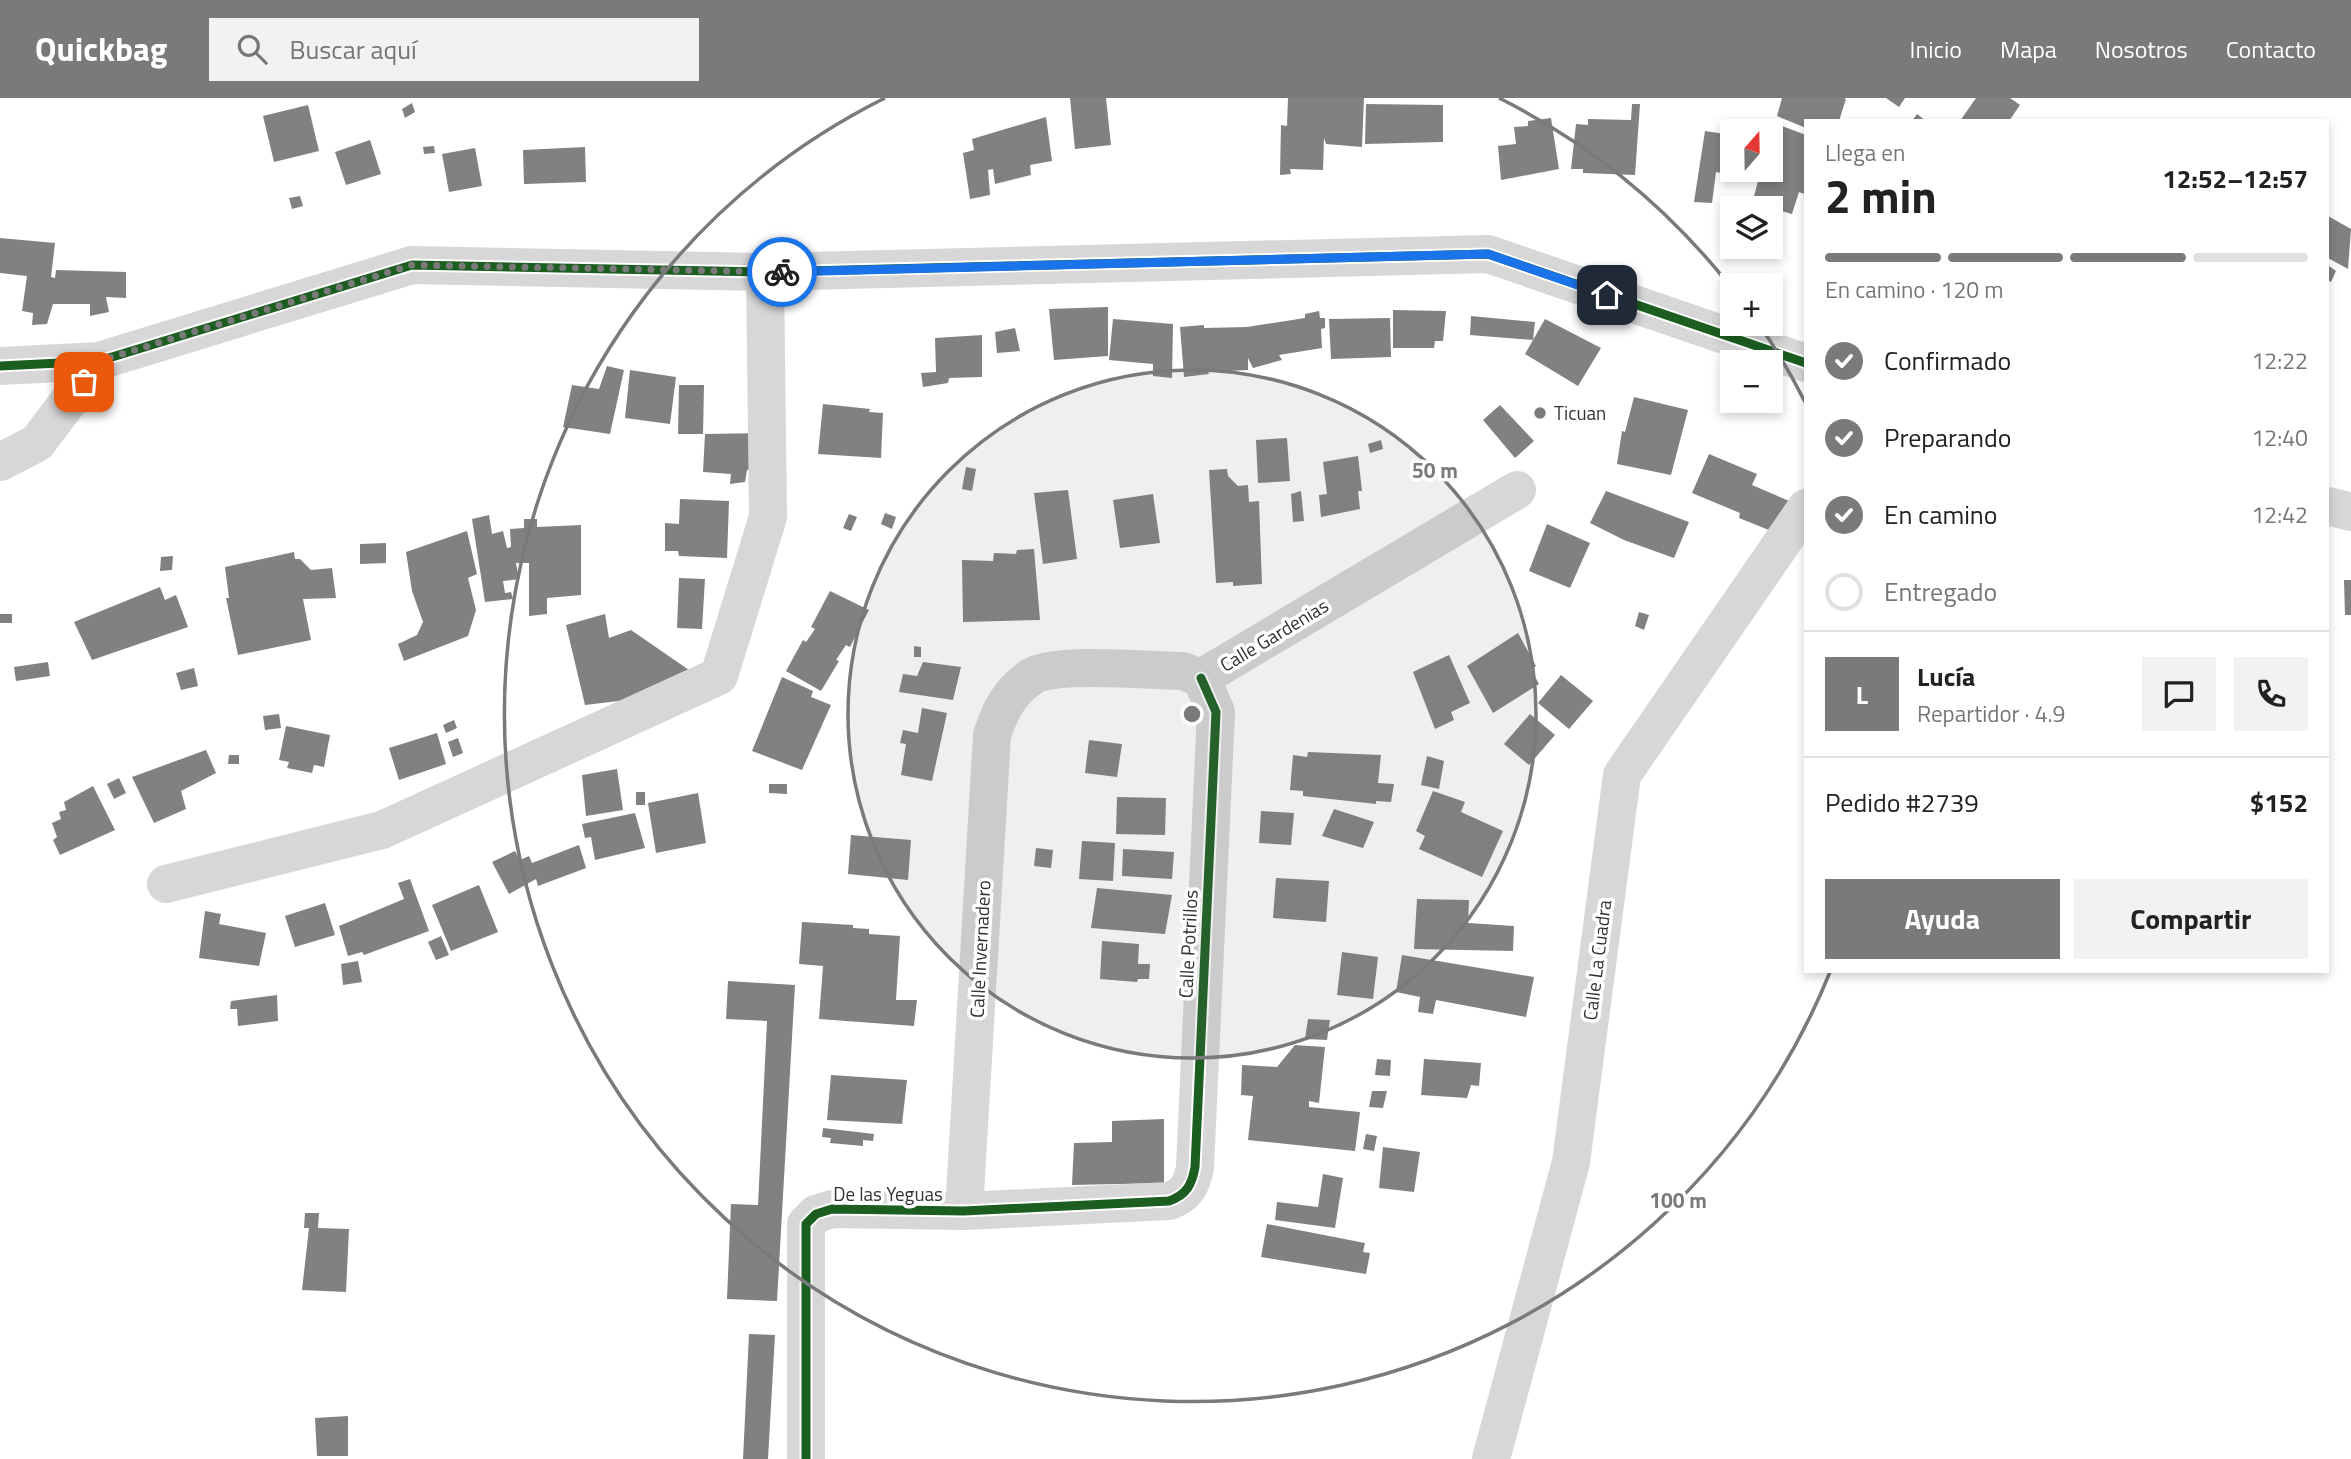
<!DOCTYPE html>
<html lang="es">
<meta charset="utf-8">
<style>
body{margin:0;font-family:"Titillium Web",sans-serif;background:#f2f2f2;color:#222;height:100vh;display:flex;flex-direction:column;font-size:26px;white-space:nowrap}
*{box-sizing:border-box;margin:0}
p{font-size:23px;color:#767676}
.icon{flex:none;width:38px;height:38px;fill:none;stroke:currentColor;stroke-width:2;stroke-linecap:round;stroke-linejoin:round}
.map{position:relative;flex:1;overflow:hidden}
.side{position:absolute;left:1804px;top:21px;width:525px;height:854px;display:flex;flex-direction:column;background:#fff;border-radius:0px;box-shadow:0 4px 10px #0003}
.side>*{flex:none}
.needle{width:46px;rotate:20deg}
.tools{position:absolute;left:1720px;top:21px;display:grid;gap:14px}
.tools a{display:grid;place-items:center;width:63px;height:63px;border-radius:0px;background:#fff;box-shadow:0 4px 10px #0003;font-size:35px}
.pin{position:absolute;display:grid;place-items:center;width:60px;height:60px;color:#fff;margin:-30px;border-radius:14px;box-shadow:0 4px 10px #0006}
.courier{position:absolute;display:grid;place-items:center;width:70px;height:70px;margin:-35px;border:5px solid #1a73e8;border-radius:50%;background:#fff;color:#222;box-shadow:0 2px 9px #0007}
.overview em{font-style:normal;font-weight:700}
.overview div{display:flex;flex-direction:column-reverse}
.overview{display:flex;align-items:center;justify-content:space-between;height:119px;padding:0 21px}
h1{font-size:46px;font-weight:700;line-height:52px}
.bar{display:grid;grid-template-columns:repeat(4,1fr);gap:10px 7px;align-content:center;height:84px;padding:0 21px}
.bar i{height:9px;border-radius:5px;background:#e0e0e0}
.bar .current{background:#7a7a7a}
.bar p{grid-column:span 4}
.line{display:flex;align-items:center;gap:18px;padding:0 21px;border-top:2px solid #e0e0e0}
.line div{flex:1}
.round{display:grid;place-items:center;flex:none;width:74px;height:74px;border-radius:0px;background:#f2f2f2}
ol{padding:0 21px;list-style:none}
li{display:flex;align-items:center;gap:21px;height:77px}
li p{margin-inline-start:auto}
li .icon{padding:7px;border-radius:50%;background:#7a7a7a;color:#fff;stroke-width:4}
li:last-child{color:#767676}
li i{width:38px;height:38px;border:4px solid #e0e0e0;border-radius:50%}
.action{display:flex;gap:14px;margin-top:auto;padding:14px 21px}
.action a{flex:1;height:80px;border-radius:0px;background:#7a7a7a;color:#fff;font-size:28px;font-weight:700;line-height:80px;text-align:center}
.action a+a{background:#f2f2f2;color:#222}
header{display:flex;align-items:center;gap:42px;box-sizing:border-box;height:98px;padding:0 35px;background:#7a7a7a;color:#fff}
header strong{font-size:33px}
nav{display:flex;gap:38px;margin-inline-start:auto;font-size:24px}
.search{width:490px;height:63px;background:#f2f2f2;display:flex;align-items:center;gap:18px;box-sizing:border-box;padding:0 24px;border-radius:0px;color:#767676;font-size:26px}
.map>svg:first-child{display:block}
.building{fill:#818181}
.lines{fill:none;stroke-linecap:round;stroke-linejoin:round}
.street{stroke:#d7d7d7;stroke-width:38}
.cycleway-casing{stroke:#fff;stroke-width:13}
.cycleway{stroke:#1b5e20;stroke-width:9}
.done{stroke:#7a7a7a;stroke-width:7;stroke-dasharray:0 12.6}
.route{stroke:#1a73e8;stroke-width:9}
.ring{fill:none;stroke:#7a7a7a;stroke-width:3.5}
.poi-dot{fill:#7a7a7a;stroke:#fff;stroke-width:2.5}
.labels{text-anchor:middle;stroke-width:7;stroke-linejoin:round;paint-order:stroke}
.poi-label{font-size:19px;fill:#333;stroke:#fff;text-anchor:start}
.street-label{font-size:19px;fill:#333;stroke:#fff}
.centre{fill:#7a7a7a;stroke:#fff;stroke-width:3.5}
.ring-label{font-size:21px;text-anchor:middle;font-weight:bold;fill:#7a7a7a;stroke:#fff;stroke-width:7;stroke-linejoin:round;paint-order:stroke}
</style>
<header>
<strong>Quickbag</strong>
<div class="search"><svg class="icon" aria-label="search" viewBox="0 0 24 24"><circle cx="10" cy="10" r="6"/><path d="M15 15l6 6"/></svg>Buscar aquí</div>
<nav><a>Inicio</a><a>Mapa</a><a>Nosotros</a><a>Contacto</a></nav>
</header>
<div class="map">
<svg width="2351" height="1361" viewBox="0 0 2351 1361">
<rect width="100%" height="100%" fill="#fff"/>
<!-- building -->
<g class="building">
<polygon points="1070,0 1106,0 1111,47 1075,51"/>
<polygon points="1288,0 1364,0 1362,49 1326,46 1324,40 1323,72 1290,71 1291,76 1280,77 1281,27 1287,28"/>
<polygon points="1782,0 1844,0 1846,1 1839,23 1806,23 1806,30 1777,18"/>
<polygon points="1886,0 1905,0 1899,9"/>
<polygon points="1976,0 2010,0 2020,7 2009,23 1960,23"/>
<polygon points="412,5 415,14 405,20 402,11"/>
<polygon points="1366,6 1443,7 1443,44 1365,46"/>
<polygon points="1632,6 1640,6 1635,77 1583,75 1583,71 1571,71 1576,26 1588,27 1588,21 1631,22"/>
<polygon points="308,7 319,53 274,64 263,18"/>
<polygon points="1917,16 1926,23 1912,23"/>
<polygon points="1046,19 1052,63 1030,67 1031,77 995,86 993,71 988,72 990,97 970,101 963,55 974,52 972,41"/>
<polygon points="1551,20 1559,71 1501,82 1498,48 1516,46 1514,29 1528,28 1528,23"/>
<polygon points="1774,25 1806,37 1806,91 1804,96 1799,94 1792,116 1756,106 1757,103 1753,102 1761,72 1771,72"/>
<polygon points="1705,33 1732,37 1732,72 1748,72 1747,79 1716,74 1712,105 1694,104"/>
<polygon points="370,42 381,76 346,87 335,54"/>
<polygon points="434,48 435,55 424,56 423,49"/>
<polygon points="585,49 586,84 524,86 523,52"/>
<polygon points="475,50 482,88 449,94 442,56"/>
<polygon points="300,98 303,108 292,111 289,100"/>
<polygon points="2328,118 2351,131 2348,171 2328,160"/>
<polygon points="0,140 55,145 51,179 55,180 56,172 126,174 126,200 106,199 109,214 90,218 90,206 53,206 47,226 32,227 33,215 22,213 27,178 0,175"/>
<polygon points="2329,168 2336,173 2331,184 2328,182"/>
<polygon points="1108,209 1108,258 1054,262 1049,211"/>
<polygon points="1393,212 1446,213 1443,243 1435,243 1434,250 1393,250"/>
<polygon points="1319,213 1320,220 1325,220 1325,230 1321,231 1322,250 1279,257 1282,262 1253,270 1248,260 1248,272 1208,274 1209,276 1184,279 1180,229 1204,227 1204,230 1247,229 1305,220 1305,216"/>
<polygon points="1471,218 1535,224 1533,242 1470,237"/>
<polygon points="1390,220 1391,259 1331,261 1329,221"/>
<polygon points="1113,221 1173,226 1172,280 1153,278 1153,266 1109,262"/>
<polygon points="1545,221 1601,250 1578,288 1525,256"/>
<polygon points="1015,230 1020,253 997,255 995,234"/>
<polygon points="982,237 982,279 949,280 948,285 923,289 921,275 936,274 935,240"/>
<polygon points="607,268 624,272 610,336 563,329 572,287 599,291"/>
<polygon points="630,272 676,279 670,326 625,320"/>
<polygon points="679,287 704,287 703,336 678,336"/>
<polygon points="1634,299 1688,312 1671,377 1617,366 1622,333 1625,334"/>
<polygon points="823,306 870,311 869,314 883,315 881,360 818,356"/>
<polygon points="1500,307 1534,343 1515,360 1483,322"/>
<polygon points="764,335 765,371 747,372 745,384 730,386 731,376 703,374 705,336"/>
<polygon points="1287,340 1290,383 1258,385 1256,342"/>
<polygon points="1381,342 1383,351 1370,355 1368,346"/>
<polygon points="1709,356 1757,376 1752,387 1796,406 1781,437 1739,420 1740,415 1692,395"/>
<polygon points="1358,358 1362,393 1358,393 1360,411 1321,419 1319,397 1327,396 1323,364"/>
<polygon points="966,369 976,371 972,393 962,391"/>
<polygon points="1227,371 1228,378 1238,388 1248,387 1249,404 1259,403 1262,486 1233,488 1233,484 1216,485 1209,372"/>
<polygon points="1068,392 1077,461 1043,466 1034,395"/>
<polygon points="1301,393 1304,423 1293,424 1291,396"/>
<polygon points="1606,393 1689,424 1674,460 1624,442 1590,425"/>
<polygon points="1153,396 1160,445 1120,450 1113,402"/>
<polygon points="680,401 729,403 727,460 679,458 678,453 665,453 665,425 679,426"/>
<polygon points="885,415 896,419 892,431 881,426"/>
<polygon points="849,416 857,419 851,433 843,430"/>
<polygon points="489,417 492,436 503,433 507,450 511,449 510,431 524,430 524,421 537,421 537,429 581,427 581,497 547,500 547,516 529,518 529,465 516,465 519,481 503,483 505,495 511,494 513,501 485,504 472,421"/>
<polygon points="1547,426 1590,445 1570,490 1529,473"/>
<polygon points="467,433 477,476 468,480 476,512 468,538 404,563 398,546 417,537 423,524 412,493 406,454"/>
<polygon points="386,445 386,465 360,466 360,446"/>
<polygon points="1034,451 1040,522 963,524 962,462 993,463 994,455 1016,456 1017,452"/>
<polygon points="294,454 295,461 300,461 311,472 332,470 336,500 303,501 311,542 238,557 226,500 229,500 225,469"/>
<polygon points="173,458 172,472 160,473 161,459"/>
<polygon points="679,480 705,481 702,531 677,530"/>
<polygon points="2344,482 2351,482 2351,517 2345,517"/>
<polygon points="160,489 165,502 176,497 188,529 92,562 74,524"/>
<polygon points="830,493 869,512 850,549 846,547 836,562 839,563 821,593 786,573 803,542 806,544 815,531 811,529"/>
<polygon points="1639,514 1649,517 1644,532 1635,528"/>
<rect x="0" y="516" width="12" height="9"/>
<polygon points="605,516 609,540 631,532 689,572 635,601 585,607 566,527"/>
<polygon points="1518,535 1536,568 1531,571 1539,586 1493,615 1467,568"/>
<polygon points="914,548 921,549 921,559 914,559"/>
<polygon points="1449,557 1470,605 1451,614 1454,622 1435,631 1413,574"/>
<polygon points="48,564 50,578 16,583 14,569"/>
<polygon points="923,564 961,569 953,602 899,594 903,576 917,578"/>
<polygon points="194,570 198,588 181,592 176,575"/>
<polygon points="1561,577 1593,603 1569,631 1538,605"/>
<polygon points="782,579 813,593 811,599 831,607 802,672 752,653"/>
<polygon points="922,610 947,615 932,683 901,677 906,646 900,645 903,632 918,635"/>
<polygon points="279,616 281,630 265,632 263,618"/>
<polygon points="1530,616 1555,637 1529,667 1504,646"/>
<polygon points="454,622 457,630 446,635 443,627"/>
<polygon points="286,628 330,637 324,669 314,667 312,675 287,670 289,664 279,662"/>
<polygon points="437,635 446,666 399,682 389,650"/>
<polygon points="458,640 463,655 453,659 448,644"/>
<polygon points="1089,642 1122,646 1117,679 1085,675"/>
<polygon points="206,652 216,675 181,693 186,711 154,725 132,679"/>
<polygon points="1308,654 1381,657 1378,685 1394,686 1391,704 1376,703 1376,706 1303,698 1303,693 1290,692 1293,657 1307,659"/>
<polygon points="229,657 239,657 239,666 228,666"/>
<polygon points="1427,658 1444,663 1439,691 1421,687"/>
<polygon points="617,671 623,712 586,718 582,677"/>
<polygon points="119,680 126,695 114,701 107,686"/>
<polygon points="769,686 787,686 787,696 769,695"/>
<polygon points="93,688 115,732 60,757 53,742 57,739 52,725 61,721 59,714 66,712 64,704"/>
<polygon points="1433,693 1465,704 1461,714 1503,733 1482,779 1419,751 1425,738 1416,733"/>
<rect x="636" y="694" width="9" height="13"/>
<polygon points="698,695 706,745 656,755 648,705"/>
<polygon points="1117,699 1166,700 1165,737 1116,736"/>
<polygon points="1334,711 1374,724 1363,750 1322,738"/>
<polygon points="1261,713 1294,715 1291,747 1259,745"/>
<polygon points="635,715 645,750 595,762 591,739 585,740 582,726"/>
<polygon points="851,737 911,742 908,782 848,776"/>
<polygon points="1082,743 1115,745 1113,783 1079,781"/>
<polygon points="579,747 586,770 538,788 536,781 509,796 492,764 515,753 520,762 529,758 532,765"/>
<polygon points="1036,750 1053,752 1051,770 1034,768"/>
<polygon points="1123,751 1174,754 1172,781 1122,778"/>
<polygon points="1276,780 1329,783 1326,824 1273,820"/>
<polygon points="410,781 429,833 364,857 362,854 348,858 339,828 404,801 398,785"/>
<polygon points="479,787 498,834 451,853 432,807"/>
<polygon points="1097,790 1172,797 1165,836 1091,830"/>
<polygon points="1417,801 1469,802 1468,825 1514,828 1513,853 1414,851"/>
<polygon points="325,805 335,837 295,849 285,818"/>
<polygon points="205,813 221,816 219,826 266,835 259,868 199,860"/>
<polygon points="802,824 853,827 853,830 869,831 869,836 900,838 896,902 917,902 914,928 819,921 823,868 799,866"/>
<polygon points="441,838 449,857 436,862 428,844"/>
<polygon points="1102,843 1139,846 1138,866 1150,866 1149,881 1138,881 1137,884 1100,881"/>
<polygon points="1342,854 1378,859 1373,901 1337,897"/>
<polygon points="1402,857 1534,879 1526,919 1436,902 1433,916 1418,914 1420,899 1396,894"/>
<polygon points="358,863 362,884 343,887 341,866"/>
<polygon points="728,883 795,887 777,1203 727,1201 731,1106 758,1107 767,923 726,921"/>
<polygon points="277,897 278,923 238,928 237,911 230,911 231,903"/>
<polygon points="1308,921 1330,922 1327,942 1305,941"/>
<polygon points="1295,947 1325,949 1319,1005 1309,1003 1309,1009 1360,1014 1355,1053 1248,1042 1253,998 1241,997 1242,967 1277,969"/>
<polygon points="1377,961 1391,962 1390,978 1375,977"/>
<polygon points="1424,961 1481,965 1479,988 1471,987 1467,1000 1421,997"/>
<polygon points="831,977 907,982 902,1026 827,1022"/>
<polygon points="1372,993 1387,993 1383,1010 1369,1009"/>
<polygon points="1164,1021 1164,1085 1072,1087 1074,1045 1112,1044 1112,1023"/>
<polygon points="823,1030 874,1036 873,1043 863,1042 863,1048 830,1045 831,1040 822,1039"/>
<polygon points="1366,1036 1377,1038 1374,1053 1363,1051"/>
<polygon points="1383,1049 1420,1054 1414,1094 1379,1090"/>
<polygon points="1323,1076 1343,1080 1335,1130 1275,1122 1277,1104 1318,1109"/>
<polygon points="305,1115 319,1115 318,1130 349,1131 346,1194 302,1192 309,1130 304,1130"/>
<polygon points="1267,1126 1365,1145 1363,1154 1370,1155 1366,1176 1261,1159"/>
<polygon points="749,1236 775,1237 768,1361 743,1361"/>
<polygon points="348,1318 348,1358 317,1358 315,1320"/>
</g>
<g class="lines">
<!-- street -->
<g class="street">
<polyline points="0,268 99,263 412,167 765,174 1488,156 1806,265"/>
<polyline points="0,364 37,345 99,263"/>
<polyline points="2328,408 2351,414"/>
<polyline points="1201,580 1517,392"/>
<polyline points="166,786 382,732 719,578 768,419 765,174"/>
<path d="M964,1113L992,637C1000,613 1009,594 1031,579C1055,563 1151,573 1183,573L1201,580"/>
<path d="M806,1361V1126L816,1116L832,1111L964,1113L1169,1103C1186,1097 1192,1087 1195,1069L1216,614L1201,580"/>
<polyline points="1491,1361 1571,1064 1622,677 1806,410"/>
</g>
<!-- cycleway casing -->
<g class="cycleway-casing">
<g id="cycleway">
<polyline points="0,268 99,263 412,167 765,174 1488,156 1806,265"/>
<path d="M806,1361V1126L816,1116L832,1111L964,1113L1169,1103C1186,1097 1192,1087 1195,1069L1216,614L1201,580"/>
</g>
</g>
<!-- cycleway -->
<use href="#cycleway" class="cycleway"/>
</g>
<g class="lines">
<!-- done -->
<polyline class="done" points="84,284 99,263 412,167 782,174"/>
<!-- route -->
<polyline class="route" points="782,174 1488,156 1607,197"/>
</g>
<!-- distance rings -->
<circle cx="1192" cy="616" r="344" fill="#7a7a7a" fill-opacity=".12"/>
<g class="ring">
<circle cx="1192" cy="616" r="344"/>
<path d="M1830 874A688 688 0 1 1 885 0M1499 0A688 688 0 0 1 1730 188M1759 226A688 688 0 0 1 1805 304"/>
</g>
<!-- markers -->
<circle class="poi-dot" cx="1540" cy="315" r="7"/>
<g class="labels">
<!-- poi labels -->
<g class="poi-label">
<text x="1554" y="322">Ticuan</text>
</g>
<!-- street labels -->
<g class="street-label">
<text transform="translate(1274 537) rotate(-31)" y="7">Calle Gardenias</text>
<text transform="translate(1188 846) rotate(-87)" y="7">Calle Potrillos</text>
<text transform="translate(980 851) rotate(-87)" y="7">Calle Invernadero</text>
<text transform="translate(1597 862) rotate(-83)" y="7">Calle La Cuadra</text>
<text x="888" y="1103">De las Yeguas</text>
</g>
</g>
<circle cx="1192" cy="616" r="10" class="centre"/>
<g class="ring-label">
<text x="1435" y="380">50 m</text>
<text x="1678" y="1110">100 m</text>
</g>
</svg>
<div class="tools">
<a><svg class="needle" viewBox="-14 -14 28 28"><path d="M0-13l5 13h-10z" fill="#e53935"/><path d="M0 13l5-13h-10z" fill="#767676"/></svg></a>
<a><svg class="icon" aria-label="layers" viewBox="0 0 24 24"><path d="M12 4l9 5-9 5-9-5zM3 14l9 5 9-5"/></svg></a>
<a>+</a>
<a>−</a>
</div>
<div class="pin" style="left:84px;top:284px;background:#ea580c"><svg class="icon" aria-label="bag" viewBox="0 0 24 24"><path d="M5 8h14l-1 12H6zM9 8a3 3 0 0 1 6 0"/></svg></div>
<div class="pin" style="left:1607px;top:197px;background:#1f2937"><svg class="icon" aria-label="home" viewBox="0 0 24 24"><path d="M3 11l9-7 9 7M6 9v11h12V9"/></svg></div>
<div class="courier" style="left:782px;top:174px"><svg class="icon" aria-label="bike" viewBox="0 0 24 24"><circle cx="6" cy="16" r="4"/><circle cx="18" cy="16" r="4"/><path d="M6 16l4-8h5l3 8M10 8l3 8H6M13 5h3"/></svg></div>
<section class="side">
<div class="overview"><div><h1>2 min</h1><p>Llega en</p></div><em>12:52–12:57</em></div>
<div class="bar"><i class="current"></i><i class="current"></i><i class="current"></i><i></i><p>En camino · 120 m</p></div>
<ol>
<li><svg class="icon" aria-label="check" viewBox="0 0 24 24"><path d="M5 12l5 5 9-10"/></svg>Confirmado<p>12:22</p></li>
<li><svg class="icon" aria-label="check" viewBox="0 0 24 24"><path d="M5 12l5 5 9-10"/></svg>Preparando<p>12:40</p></li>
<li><svg class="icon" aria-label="check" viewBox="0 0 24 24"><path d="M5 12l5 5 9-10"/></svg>En camino<p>12:42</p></li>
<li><i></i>Entregado</li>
</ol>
<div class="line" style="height:126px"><b class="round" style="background:#7a7a7a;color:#fff">L</b><div><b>Lucía</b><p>Repartidor · 4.9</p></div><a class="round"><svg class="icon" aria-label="chat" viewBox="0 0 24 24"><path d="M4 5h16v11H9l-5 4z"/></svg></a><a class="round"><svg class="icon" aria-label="phone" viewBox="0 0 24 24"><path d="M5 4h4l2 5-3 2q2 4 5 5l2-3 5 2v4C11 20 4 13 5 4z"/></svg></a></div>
<div class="line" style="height:91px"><div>Pedido #2739</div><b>$152</b></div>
<div class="action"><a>Ayuda</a><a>Compartir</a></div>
</section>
</div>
